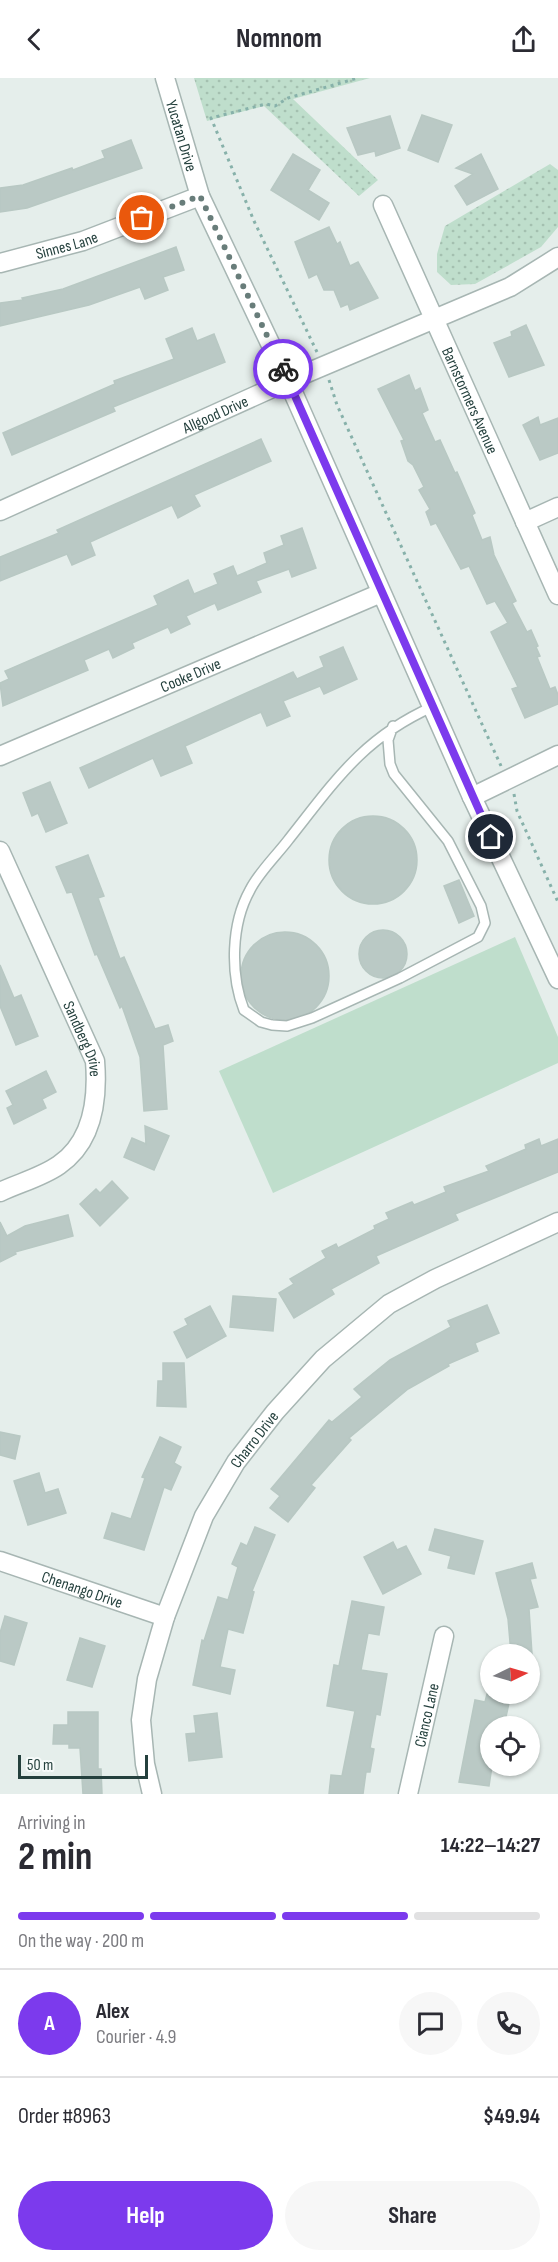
<!DOCTYPE html>
<meta charset="utf-8">
<style>
body{margin:0;font-family:"Sofia Sans Condensed",sans-serif;background:#f7f7f7;color:#2b2b33;height:100vh;display:flex;flex-direction:column;font-size:22px;white-space:nowrap}
*{box-sizing:border-box;margin:0}
p{font-size:20px;color:#7c7c81}
.icon{flex:none;width:33px;height:33px;fill:none;stroke:currentColor;stroke-width:2;stroke-linecap:round;stroke-linejoin:round}
.map{position:relative;height:1716px;overflow:hidden}
.panel{display:flex;flex-direction:column;background:#fff;flex:1}
.panel>*{flex:none}
.needle{width:39px;rotate:85deg}
.controls{position:absolute;left:480px;top:1566px;display:grid;gap:12px}
.controls a{display:grid;place-items:center;width:60px;height:60px;border-radius:50%;background:#fff;box-shadow:0 2px 4px #0004;font-size:30px}
.scale{position:absolute;left:18px;bottom:15px;width:130px;box-sizing:border-box;padding-left:6px;border:3px solid #24403d;border-top:0;font-size:16px;line-height:21px;white-space:nowrap;color:#24403d;-webkit-text-stroke:4px #f6faf9;paint-order:stroke}
.pin{position:absolute;display:grid;place-items:center;width:51px;height:51px;color:#fff;margin:-26px;border:3px solid #fff;border-radius:50%;box-shadow:0 2px 6px #0007}
.courier{position:absolute;display:grid;place-items:center;width:60px;height:60px;margin:-30px;border:4px solid #7c3aed;border-radius:50%;background:#fff;color:#222;box-shadow:0 2px 8px #0007}
.overview em{font-style:normal;font-weight:700}
.overview div{display:flex;flex-direction:column-reverse}
.overview{display:flex;align-items:center;justify-content:space-between;height:102px;padding:0 18px}
h1{font-size:39px;font-weight:700;line-height:45px}
.bar{display:grid;grid-template-columns:repeat(4,1fr);gap:9px 6px;align-content:center;height:72px;padding:0 18px}
.bar i{height:8px;border-radius:4px;background:#e1e1e2}
.bar .on{background:#7c3aed}
.bar p{grid-column:span 4}
.line{display:flex;align-items:center;gap:15px;padding:0 18px;border-top:2px solid #e1e1e2}
.line div{flex:1}
.round{display:grid;place-items:center;flex:none;width:63px;height:63px;border-radius:32px;background:#f7f7f7}
.action{display:flex;gap:12px;margin-top:auto;padding:12px 18px}
.action a{flex:1;height:69px;border-radius:36px;background:#7c3aed;color:#fff;font-size:24px;font-weight:700;line-height:69px;text-align:center}
.action a+a{background:#f7f7f7;color:#2b2b33}
header{display:flex;justify-content:space-between;align-items:center;height:78px;padding:0 18px;background:#fff;font-size:27px;font-weight:700}
.map>svg:first-child{display:block}
.green{fill:#bfdecc}
.park{fill:url(#park-dots)}
.building{fill:#bac9c5;stroke:#b8c8c3;stroke-width:1.5}
.lines{fill:none;stroke-linecap:round;stroke-linejoin:round}
.service-casing{stroke:#a7b6b3;stroke-width:12}
.minor-casing{stroke:#a7b6b3;stroke-width:21}
.tertiary-casing{stroke:#a7b6b3;stroke-width:21}
.path{stroke:#87b1aa;stroke-width:3;stroke-dasharray:3 4.5;stroke-linecap:butt}
.service{stroke:#fff;stroke-width:9}
.minor{stroke:#fff;stroke-width:18}
.tertiary{stroke:#fff;stroke-width:18}
.done{stroke:#687d7a;stroke-width:6;stroke-dasharray:0 10.8}
.route{stroke:#7c3aed;stroke-width:8}
.labels{text-anchor:middle;stroke-width:4.5;stroke-linejoin:round;paint-order:stroke}
.street-label{font-size:16px;fill:#24403d;stroke:#f6faf9}
</style>
<header><svg class="icon" aria-label="back" viewBox="0 0 24 24"><path d="M15 5l-7 7 7 7"/></svg>Nomnom<svg class="icon" aria-label="share" viewBox="0 0 24 24"><path d="M12 15V3M7 8l5-5 5 5M5 13v7h14v-7"/></svg></header>
<div class="map">
<svg width="558" height="1716" viewBox="0 0 558 1716">
<defs>
<pattern id="park-dots" width="8" height="8" patternUnits="userSpaceOnUse" patternTransform="scale(1.5)"><rect width="8" height="8" fill="#bfdecc"/><path d="M2 2h.1M6 6h.1" fill="none" stroke="#a4c0b0" stroke-width="1.8" stroke-linecap="round"/></pattern>
</defs>
<rect width="100%" height="100%" fill="#e5eeeb"/>
<!-- green -->
<polygon class="green" points="515,859 558,959 558,985 273,1115 219,993"/>
<!-- park -->
<g class="park">
<polygon points="194,0 370,0 293,21 378,102 359,118 264,28 207,43"/>
<polygon points="550,86 558,92 558,149 541,169 475,206 451,207 437,194 437,176 445,148"/>
</g>
<!-- building -->
<g class="building">
<polygon points="422,37 452,47 438,84 408,72"/>
<polygon points="390,38 400,70 376,78 375,73 358,77 347,50"/>
<polygon points="131,62 142,90 27,130 0,134 0,110 23,107 72,90 73,92 105,80 102,73"/>
<polygon points="293,76 320,92 308,112 329,125 319,142 271,112"/>
<polygon points="481,76 498,111 467,127 455,108 473,96 456,90"/>
<polygon points="329,149 337,166 340,164 350,188 358,184 378,220 350,232 348,226 341,229 334,212 324,212 317,196 309,200 295,164"/>
<polygon points="176,169 184,192 163,199 168,212 145,221 140,209 89,227 0,248 0,225 23,222 22,220 63,211"/>
<polygon points="526,247 544,287 509,299 494,265 512,258 511,254"/>
<polygon points="192,250 197,263 214,256 225,284 113,329 115,333 12,377 3,355 115,306 114,303 174,281 166,261"/>
<polygon points="409,297 415,313 420,310 428,332 422,335 435,364 440,362 455,395 457,394 475,435 472,437 482,462 490,459 494,477 516,523 512,525 527,554 531,552 538,568 536,569 540,578 537,579 550,611 555,609 558,617 558,626 525,640 512,611 518,609 491,554 508,545 495,523 487,526 469,488 461,491 436,445 431,447 426,434 430,431 419,412 424,409 413,387 408,383 401,363 404,362 378,311"/>
<polygon points="538,339 540,347 558,340 558,375 540,382 523,347"/>
<polygon points="261,361 271,383 194,417 200,428 178,440 172,427 90,464 95,477 72,487 67,476 0,503 0,479 59,455 57,452"/>
<polygon points="302,450 316,490 292,499 289,491 256,503 261,514 218,532 215,525 186,538 190,546 171,555 168,549 132,565 134,570 113,580 109,571 84,582 88,592 3,628 0,605 9,601 5,593 158,527 154,518 188,502 194,516 218,506 214,496 233,488 237,498 267,485 264,475 284,467 281,458"/>
<polygon points="343,569 357,601 324,616 320,608 283,623 290,638 267,648 261,634 185,668 192,685 161,698 153,680 89,710 80,690 293,594 297,601 324,589 320,579"/>
<polygon points="50,704 67,745 46,754 38,735 32,738 23,715"/>
<circle cx="373" cy="782" r="44"/>
<polygon points="88,777 104,818 98,820 120,881 124,879 155,951 168,947 173,963 163,967 167,1031 144,1033 140,979 122,928 120,930 97,876 95,877 72,814 67,815 56,789"/>
<polygon points="459,802 474,838 459,845 444,808"/>
<circle cx="383" cy="876" r="24"/>
<circle cx="285" cy="898" r="44"/>
<polygon points="0,887 14,920 21,917 38,958 16,967 0,928"/>
<polygon points="46,993 56,1014 42,1021 46,1030 14,1046 7,1030 13,1027 6,1013"/>
<polygon points="145,1048 169,1058 154,1092 124,1079 132,1060 146,1066"/>
<polygon points="539,1061 541,1068 558,1061 558,1094 455,1136 458,1142 376,1178 379,1185 331,1211 334,1216 294,1240 279,1215 294,1206 290,1201 326,1180 322,1173 336,1166 338,1170 375,1151 374,1148 389,1141 386,1135 412,1124 414,1127 446,1114 444,1109 489,1093 486,1088 526,1071 525,1067"/>
<polygon points="112,1103 128,1120 100,1148 80,1126 96,1111 100,1115"/>
<polygon points="68,1137 73,1158 15,1174 16,1176 0,1184 0,1144 7,1158 25,1148"/>
<polygon points="233,1218 276,1221 273,1253 230,1249"/>
<polygon points="487,1227 499,1255 475,1265 478,1273 448,1286 449,1288 408,1311 349,1360 351,1362 311,1407 315,1410 288,1444 270,1430 280,1418 271,1411 329,1342 332,1344 362,1319 354,1311 390,1282 451,1249 448,1243"/>
<polygon points="210,1228 226,1258 187,1280 174,1254 188,1247 185,1241"/>
<polygon points="163,1285 184,1285 186,1329 157,1328 158,1303 163,1303"/>
<polygon points="0,1354 20,1358 15,1381 0,1377"/>
<polygon points="160,1359 181,1369 174,1385 181,1389 171,1412 164,1409 144,1472 104,1460 112,1435 131,1441 145,1400 142,1399"/>
<polygon points="39,1395 45,1415 58,1411 66,1435 28,1447 14,1403"/>
<polygon points="255,1449 275,1457 252,1513 254,1514 243,1555 228,1551 220,1589 235,1592 230,1616 193,1607 202,1562 204,1563 218,1519 228,1522 238,1489 232,1486 241,1465 247,1468"/>
<polygon points="435,1451 483,1463 474,1496 448,1490 451,1478 429,1472"/>
<polygon points="393,1464 397,1472 406,1468 421,1496 383,1516 364,1479"/>
<polygon points="532,1485 536,1500 530,1501 538,1529 529,1531 532,1576 511,1576 508,1541 496,1495"/>
<polygon points="352,1523 384,1529 379,1557 368,1555 361,1592 387,1596 380,1637 376,1636 370,1670 374,1671 370,1694 366,1694 363,1716 329,1716 331,1697 342,1698 355,1633 327,1628 334,1587 339,1588"/>
<polygon points="5,1538 27,1545 14,1587 0,1583 0,1555"/>
<polygon points="80,1560 105,1568 92,1609 67,1602"/>
<polygon points="487,1616 511,1616 504,1648 490,1648 492,1688 489,1708 459,1704 475,1622 485,1624"/>
<polygon points="68,1634 98,1634 98,1691 101,1691 102,1716 83,1716 80,1670 69,1670 69,1666 53,1666 54,1647 68,1647"/>
<polygon points="217,1635 222,1679 189,1683 186,1656 196,1655 194,1638"/>
</g>
<g class="lines">
<!-- service casing -->
<g class="service-casing">
<path id="service" d="M393,648L388,662L390,686L394,696L448,763L481,828L485,845L478,859L400,900L312,940L287,948L272,947L261,944L244,932C230,896 231,846 250,812C259,794 277,777 289,761C335,703 363,660 432,629"/>
</g>
<!-- minor casing -->
<g class="minor-casing">
<g id="minor">
<path id="s1" d="M383,127L558,517"/>
<path id="s2" d="M0,185L83,163L200,118"/>
<path id="s3" d="M0,433L288,303L510,209L558,179"/>
<polyline points="525,444 558,429"/>
<path id="s4" d="M0,678L381,515"/>
<polyline points="472,719 558,677"/>
<path id="s5" d="M0,773L95,983C98,1020 94,1063 59,1087C42,1099 19,1105 0,1114"/>
<path id="s6" d="M0,1483L165,1539"/>
<path id="s7" d="M152,1716L145,1686L141,1642L147,1601L165,1539L204,1438L236,1384L275,1334L323,1281L389,1226L435,1201L558,1144"/>
<path id="s8" d="M408,1716L444,1558"/>
</g>
</g>
<!-- tertiary casing -->
<g class="tertiary-casing">
<g id="tertiary">
<path id="s9" d="M165,0L200,118L288,303L472,719L558,901"/>
</g>
</g>
<!-- path -->
<g class="path">
<polyline points="317,274 254,143 211,40 266,26 275,28 288,20 358,0"/>
<polyline points="329,302 337,327 501,688"/>
<polyline points="514,716 517,733 558,824"/>
</g>
<!-- service -->
<use href="#service" class="service"/>
<!-- minor -->
<use href="#minor" class="minor"/>
<!-- tertiary -->
<use href="#tertiary" class="tertiary"/>
</g>
<g class="lines">
<!-- done -->
<polyline class="done" points="142,140 200,118 283,291"/>
<!-- route -->
<polyline class="route" points="283,291 491,759"/>
</g>
<g class="labels">
<!-- street labels -->
<g class="street-label">
<text dy="6" stroke="none"><textPath href="#s9" startOffset="60">Yucatan Drive</textPath></text>
<text dy="6" stroke="none"><textPath href="#s2" startOffset="69">Sinnes Lane</textPath></text>
<text dy="6" stroke="none"><textPath href="#s1" startOffset="214">Barnstormers Avenue</textPath></text>
<text dy="6" stroke="none"><textPath href="#s3" startOffset="236">Allgood Drive</textPath></text>
<text dy="6" stroke="none"><textPath href="#s4" startOffset="207">Cooke Drive</textPath></text>
<text dy="6" stroke="none"><textPath href="#s5" startOffset="206">Sandberg Drive</textPath></text>
<text dy="6" stroke="none"><textPath href="#s7" startOffset="381">Charro Drive</textPath></text>
<text dy="6" stroke="none"><textPath href="#s6" startOffset="87">Chenango Drive</textPath></text>
<text dy="6" stroke="none"><textPath href="#s8" startOffset="81">Cianco Lane</textPath></text>
</g>
</g>
</svg>
<div class="controls">
<a><svg class="needle" viewBox="-14 -14 28 28"><path d="M0-13l5 13h-10z" fill="#e53935"/><path d="M0 13l5-13h-10z" fill="#7c7c81"/></svg></a>
<a><svg class="icon" aria-label="locate" viewBox="0 0 24 24"><circle cx="12" cy="12" r="6"/><path d="M12 2v4M12 18v4M2 12h4M18 12h4"/></svg></a>
</div>
<div class="scale">50 m</div>
<div class="pin" style="left:142px;top:140px;background:#ea580c"><svg class="icon" aria-label="bag" viewBox="0 0 24 24"><path d="M5 8h14l-1 12H6zM9 8a3 3 0 0 1 6 0"/></svg></div>
<div class="pin" style="left:491px;top:759px;background:#1f2937"><svg class="icon" aria-label="home" viewBox="0 0 24 24"><path d="M3 11l9-7 9 7M6 9v11h12V9"/></svg></div>
<div class="courier" style="left:283px;top:291px"><svg class="icon" aria-label="bike" viewBox="0 0 24 24"><circle cx="6" cy="16" r="4"/><circle cx="18" cy="16" r="4"/><path d="M6 16l4-8h5l3 8M10 8l3 8H6M13 5h3"/></svg></div>
</div>
<section class="panel">
<div class="overview"><div><h1>2 min</h1><p>Arriving in</p></div><em>14:22–14:27</em></div>
<div class="bar"><i class="on"></i><i class="on"></i><i class="on"></i><i></i><p>On the way · 200 m</p></div>
<div class="line" style="height:108px"><b class="round" style="background:#7c3aed;color:#fff">A</b><div><b>Alex</b><p>Courier · 4.9</p></div><a class="round"><svg class="icon" aria-label="chat" viewBox="0 0 24 24"><path d="M4 5h16v11H9l-5 4z"/></svg></a><a class="round"><svg class="icon" aria-label="phone" viewBox="0 0 24 24"><path d="M5 4h4l2 5-3 2q2 4 5 5l2-3 5 2v4C11 20 4 13 5 4z"/></svg></a></div>
<div class="line" style="height:78px"><div>Order #8963</div><b>$49.94</b></div>
<div class="action"><a>Help</a><a>Share</a></div>
</section>
